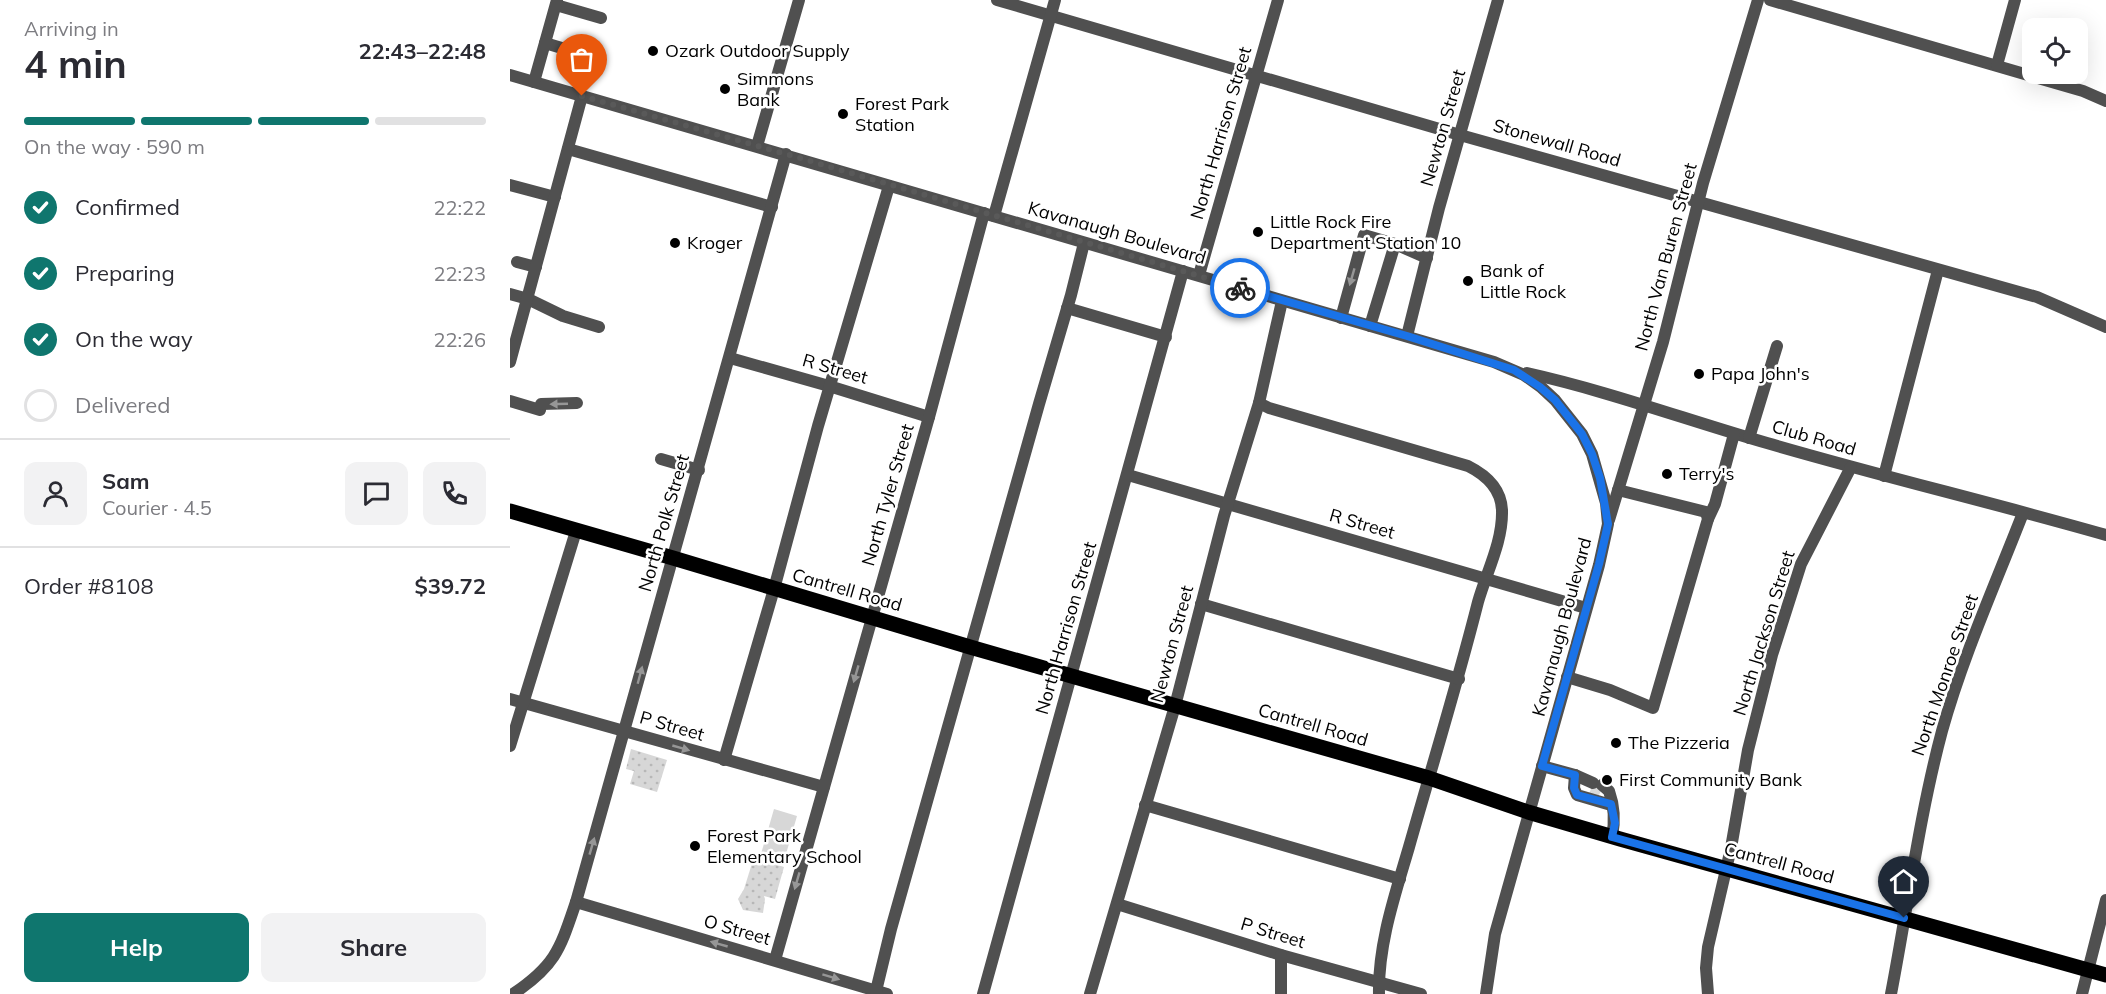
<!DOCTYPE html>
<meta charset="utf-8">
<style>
body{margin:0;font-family:Mulish,sans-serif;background:#f2f2f3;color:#2b2b33;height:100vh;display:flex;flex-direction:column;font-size:22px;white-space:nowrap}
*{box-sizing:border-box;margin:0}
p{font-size:20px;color:#7c7c81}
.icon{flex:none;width:33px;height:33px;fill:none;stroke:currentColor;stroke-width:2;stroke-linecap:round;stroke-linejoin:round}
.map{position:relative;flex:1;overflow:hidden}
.panel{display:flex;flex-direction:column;background:#fff;width:510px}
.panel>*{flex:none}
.buttons{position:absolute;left:1512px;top:18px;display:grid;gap:12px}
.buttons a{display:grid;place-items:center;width:66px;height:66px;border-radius:12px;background:#fff;box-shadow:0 6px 24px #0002;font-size:30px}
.pin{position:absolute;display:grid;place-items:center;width:51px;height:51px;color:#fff;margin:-62px -26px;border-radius:50% 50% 50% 0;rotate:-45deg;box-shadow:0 0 6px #0007}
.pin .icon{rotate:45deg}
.courier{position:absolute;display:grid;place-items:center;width:60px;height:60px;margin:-30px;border:4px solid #1a73e8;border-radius:50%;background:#fff;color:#222;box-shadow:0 2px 8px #0007}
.head em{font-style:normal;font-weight:700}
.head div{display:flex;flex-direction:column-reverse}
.head{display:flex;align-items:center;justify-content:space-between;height:102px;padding:0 24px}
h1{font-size:39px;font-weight:700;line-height:45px}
.bar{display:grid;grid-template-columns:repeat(4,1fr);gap:9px 6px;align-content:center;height:72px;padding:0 24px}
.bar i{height:8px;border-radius:4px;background:#e1e1e2}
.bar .selected{background:#0f766e}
.bar p{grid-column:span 4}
.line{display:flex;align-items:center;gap:15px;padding:0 24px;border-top:2px solid #e1e1e2}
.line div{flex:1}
.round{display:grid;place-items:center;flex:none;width:63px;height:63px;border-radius:12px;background:#f2f2f3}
ol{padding:0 24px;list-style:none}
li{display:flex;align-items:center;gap:18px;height:66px}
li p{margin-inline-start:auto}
li .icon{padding:6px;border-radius:50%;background:#0f766e;color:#fff;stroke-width:4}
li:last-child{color:#7c7c81}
li i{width:33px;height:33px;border:3px solid #e1e1e2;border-radius:50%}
.action{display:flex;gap:12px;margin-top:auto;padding:12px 24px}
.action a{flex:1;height:69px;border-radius:12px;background:#0f766e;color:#fff;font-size:24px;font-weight:700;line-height:69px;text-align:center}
.action a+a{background:#f2f2f3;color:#2b2b33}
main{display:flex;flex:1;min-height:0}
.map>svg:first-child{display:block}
.grass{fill:#d7d7d7}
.park{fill:url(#park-dots)}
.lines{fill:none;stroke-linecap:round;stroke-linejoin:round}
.minor-tunnel{stroke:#d9d9d9;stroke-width:12;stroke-dasharray:12 6;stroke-linecap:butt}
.minor{stroke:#505050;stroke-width:12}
.major{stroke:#000;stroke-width:15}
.oneway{fill:#969696}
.done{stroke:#595959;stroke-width:6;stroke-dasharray:0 10.8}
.route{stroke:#1a73e8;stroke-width:8}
.poi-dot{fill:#000;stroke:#fff;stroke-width:2}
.labels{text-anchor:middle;stroke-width:5;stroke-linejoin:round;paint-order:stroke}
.poi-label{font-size:18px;fill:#000;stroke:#fff;text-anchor:start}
.street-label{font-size:18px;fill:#000;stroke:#fff}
</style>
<main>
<section class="panel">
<div class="head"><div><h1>4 min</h1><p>Arriving in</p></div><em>22:43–22:48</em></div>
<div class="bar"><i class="selected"></i><i class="selected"></i><i class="selected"></i><i></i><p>On the way · 590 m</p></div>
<ol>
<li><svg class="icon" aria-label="check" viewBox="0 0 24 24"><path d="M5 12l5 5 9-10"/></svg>Confirmed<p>22:22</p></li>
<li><svg class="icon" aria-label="check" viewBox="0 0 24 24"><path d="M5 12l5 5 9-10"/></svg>Preparing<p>22:23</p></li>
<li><svg class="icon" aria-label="check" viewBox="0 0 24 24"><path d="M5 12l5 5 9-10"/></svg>On the way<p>22:26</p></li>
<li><i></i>Delivered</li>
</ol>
<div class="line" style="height:108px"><a class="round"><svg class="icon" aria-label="person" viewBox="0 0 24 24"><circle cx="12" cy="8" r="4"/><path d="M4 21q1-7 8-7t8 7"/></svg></a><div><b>Sam</b><p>Courier · 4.5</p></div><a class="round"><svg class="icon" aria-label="chat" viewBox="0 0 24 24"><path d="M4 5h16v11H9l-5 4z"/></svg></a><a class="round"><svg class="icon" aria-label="phone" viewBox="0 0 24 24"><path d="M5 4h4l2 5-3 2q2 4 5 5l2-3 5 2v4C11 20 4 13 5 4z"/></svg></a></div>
<div class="line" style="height:78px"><div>Order #8108</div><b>$39.72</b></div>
<div class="action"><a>Help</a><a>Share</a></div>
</section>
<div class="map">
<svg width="1596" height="994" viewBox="0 0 1596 994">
<defs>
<pattern id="park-dots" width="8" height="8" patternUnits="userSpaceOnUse" patternTransform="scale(1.5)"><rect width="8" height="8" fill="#d7d7d7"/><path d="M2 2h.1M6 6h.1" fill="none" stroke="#b7b7b7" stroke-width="1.8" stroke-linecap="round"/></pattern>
</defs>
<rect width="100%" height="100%" fill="#fff"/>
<!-- grass -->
<polygon class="grass" points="264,809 287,816 274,861 251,854"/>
<!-- park -->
<g class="park">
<polygon points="121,749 157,760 147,792 120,784 124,771 116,769"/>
<polygon points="244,857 274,867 265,899 254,896 255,899 253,913 233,910 228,899 234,889"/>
</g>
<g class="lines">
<!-- minor-tunnel -->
<polyline class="minor-tunnel" points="1081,789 1090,793"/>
<!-- minor -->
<g class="minor">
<polyline points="487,0 950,135 1527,297 1596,327"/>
<polyline points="1260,0 1573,91 1596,101"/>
<polyline points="46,5 91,18"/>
<polyline points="35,43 55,49"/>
<polyline points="1487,65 1505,0"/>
<polyline points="0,75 984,362 1014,375 1031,387 1045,400 1072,434 1082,454 1096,503 1098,524 1089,565 985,934 976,994"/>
<polyline points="24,82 47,0"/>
<polyline points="247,146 289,0"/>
<polyline points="58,149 262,207"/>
<polyline points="0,185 45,197"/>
<polyline points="484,216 545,0"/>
<polyline points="7,262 26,267"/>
<polyline points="689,275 768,0"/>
<polyline points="0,294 18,299 53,316 89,327"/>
<polyline points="557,308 656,337"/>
<polyline points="831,318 854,235 885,244 917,258"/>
<polyline points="860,326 885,244"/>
<polyline points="897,336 929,208 988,0"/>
<polyline points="220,358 319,386 419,417"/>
<polyline points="0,362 72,96"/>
<path d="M1017,373C1098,391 1177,420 1257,443C1370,476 1484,503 1596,535"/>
<polyline points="0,401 30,410"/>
<path d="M749,403L759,408L958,466C976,475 991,488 992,510C993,542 976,573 968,602C947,685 922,766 899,847C885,895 868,944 869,994"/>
<polyline points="31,404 67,403"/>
<polyline points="1239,438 1267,346"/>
<polyline points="151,459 189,470"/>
<polyline points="618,475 1076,608"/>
<polyline points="1374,476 1428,270"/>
<polyline points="1198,519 1205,504 1224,434"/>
<polyline points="1099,520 1153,342 1193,183 1248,0"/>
<polyline points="691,604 949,679"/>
<polyline points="1057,677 1100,690 1143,708 1198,519 1196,512 1108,490"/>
<polyline points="0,699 314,787"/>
<polyline points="0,746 66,531"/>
<polyline points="214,760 264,589 308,426 379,186"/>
<polyline points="1032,766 1065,775 1083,783"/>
<polyline points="1065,775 1064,788 1067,795 1101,805"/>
<path d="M1092,785L1099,791C1104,805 1105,822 1102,837"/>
<polyline points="635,805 890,879"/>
<polyline points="66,902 377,994"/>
<polyline points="607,904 771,955 911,994"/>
<polyline points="265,960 419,417 474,213"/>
<polyline points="366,991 381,929 529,404 561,295 574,243"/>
<path d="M3,994C46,965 50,949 66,902L276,154"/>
<polyline points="473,994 673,271"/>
<polyline points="580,994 665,706 714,516 749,403 772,301"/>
<polyline points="771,994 771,955"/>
<polyline points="1198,994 1196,968 1198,947 1221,848 1238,750 1262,655 1291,564 1341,467"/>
<path d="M1381,994C1398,906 1409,817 1432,731C1453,656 1485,585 1513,513"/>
<polyline points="1572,994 1596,900"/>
</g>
<!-- major -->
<polyline class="major" points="0,511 163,558 460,647 919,778 1018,812 1110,839 1596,975"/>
</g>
<!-- one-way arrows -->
<defs><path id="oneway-solid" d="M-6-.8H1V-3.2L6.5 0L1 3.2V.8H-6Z" transform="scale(1.5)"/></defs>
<g class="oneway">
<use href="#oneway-solid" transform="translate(842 277) rotate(106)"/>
<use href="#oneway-solid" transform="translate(49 404) rotate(178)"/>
<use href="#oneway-solid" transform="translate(346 674) rotate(106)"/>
<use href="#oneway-solid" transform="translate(130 675) rotate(-75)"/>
<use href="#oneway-solid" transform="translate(171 748) rotate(16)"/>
<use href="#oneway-solid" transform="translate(82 846) rotate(-74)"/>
<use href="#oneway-solid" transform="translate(287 881) rotate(106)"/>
<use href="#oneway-solid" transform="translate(209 944) rotate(-164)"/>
<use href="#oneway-solid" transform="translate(321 977) rotate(17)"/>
</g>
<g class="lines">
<!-- done -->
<polyline class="done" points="72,96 290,158 730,288"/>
<!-- route -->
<polyline class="route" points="730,288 897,336 1004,370 1030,387 1045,400 1072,434 1082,454 1090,478 1098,524 1089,564 1032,766 1065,775 1064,788 1067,795 1101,804 1105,823 1102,837 1394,918"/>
</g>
<!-- markers -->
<g class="poi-dot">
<circle cx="143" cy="51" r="6"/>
<circle cx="215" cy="89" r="6"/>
<circle cx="333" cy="114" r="6"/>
<circle cx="748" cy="232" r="6"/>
<circle cx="165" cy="243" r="6"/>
<circle cx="958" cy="281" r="6"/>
<circle cx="1189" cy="374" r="6"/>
<circle cx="1157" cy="474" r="6"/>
<circle cx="1106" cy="743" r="6"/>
<circle cx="1097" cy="780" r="6"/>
<circle cx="185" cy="846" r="6"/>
</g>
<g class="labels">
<!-- poi labels -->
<g class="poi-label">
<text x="155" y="57">Ozark Outdoor Supply</text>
<text x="227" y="85">Simmons<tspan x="227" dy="21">Bank</tspan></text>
<text x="345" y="110">Forest Park<tspan x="345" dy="21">Station</tspan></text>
<text x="760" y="228">Little Rock Fire<tspan x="760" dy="21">Department Station 10</tspan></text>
<text x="177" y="249">Kroger</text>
<text x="970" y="277">Bank of<tspan x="970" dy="21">Little Rock</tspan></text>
<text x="1201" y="380">Papa John's</text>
<text x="1169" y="480">Terry's</text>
<text x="1118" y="749">The Pizzeria</text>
<text x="1109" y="786">First Community Bank</text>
<text x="197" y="842">Forest Park<tspan x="197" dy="21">Elementary School</tspan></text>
</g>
<!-- street labels -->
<g class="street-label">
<text transform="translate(933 128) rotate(-74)" y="6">Newton Street</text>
<text transform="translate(711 133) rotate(-74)" y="6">North Harrison Street</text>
<text transform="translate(1047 143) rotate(16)" y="6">Stonewall Road</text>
<text transform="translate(607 233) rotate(16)" y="6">Kavanaugh Boulevard</text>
<text transform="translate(1156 257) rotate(-75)" y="6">North Van Buren Street</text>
<text transform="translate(325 369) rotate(16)" y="6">R Street</text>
<text transform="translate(1304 438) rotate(16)" y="6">Club Road</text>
<text transform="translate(378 495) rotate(-74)" y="6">North Tyler Street</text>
<text transform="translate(154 523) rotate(-74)" y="6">North Polk Street</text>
<text transform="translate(852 524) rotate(16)" y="6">R Street</text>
<text transform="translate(337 590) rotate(16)" y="6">Cantrell Road</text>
<text transform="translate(1052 627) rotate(-75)" y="6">Kavanaugh Boulevard</text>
<text transform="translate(556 628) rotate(-74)" y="6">North Harrison Street</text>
<text transform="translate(1254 633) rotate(-73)" y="6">North Jackson Street</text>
<text transform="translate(662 644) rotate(-75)" y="6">Newton Street</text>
<text transform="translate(1435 675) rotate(-71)" y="6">North Monroe Street</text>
<text transform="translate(803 725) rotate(16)" y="6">Cantrell Road</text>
<text transform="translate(162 726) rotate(16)" y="6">P Street</text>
<text transform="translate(1269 863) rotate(15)" y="6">Cantrell Road</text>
<text transform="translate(227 930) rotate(16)" y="6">O Street</text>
<text transform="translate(763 933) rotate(17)" y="6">P Street</text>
</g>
</g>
</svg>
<div class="buttons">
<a><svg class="icon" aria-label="locate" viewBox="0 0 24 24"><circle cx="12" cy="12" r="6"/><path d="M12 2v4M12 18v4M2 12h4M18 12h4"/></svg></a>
</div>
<div class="pin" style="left:72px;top:96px;background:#ea580c"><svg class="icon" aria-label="bag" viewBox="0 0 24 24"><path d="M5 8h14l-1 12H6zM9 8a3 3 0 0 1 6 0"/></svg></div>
<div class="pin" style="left:1394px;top:918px;background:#1f2937"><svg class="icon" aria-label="home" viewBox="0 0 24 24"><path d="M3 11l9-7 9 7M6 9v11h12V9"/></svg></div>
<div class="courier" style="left:730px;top:288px"><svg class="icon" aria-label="bike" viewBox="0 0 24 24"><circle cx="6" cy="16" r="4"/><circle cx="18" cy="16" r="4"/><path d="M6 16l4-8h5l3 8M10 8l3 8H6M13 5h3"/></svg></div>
</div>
</main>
